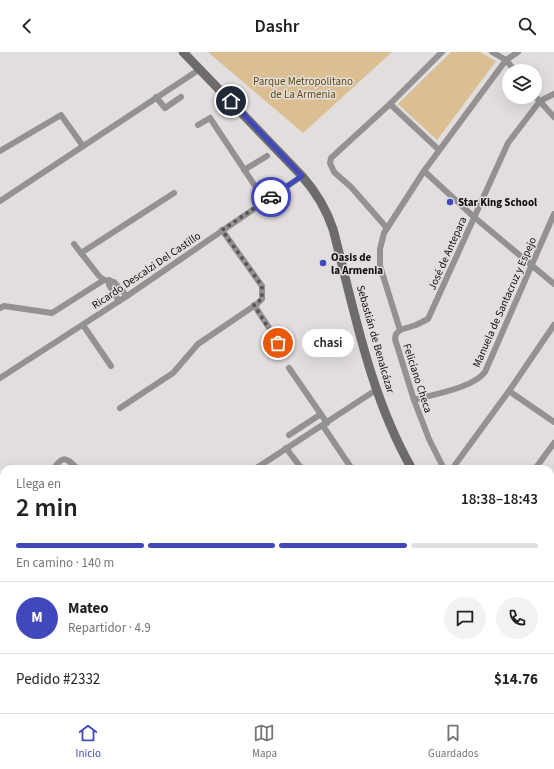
<!DOCTYPE html>
<html lang="es">
<meta charset="utf-8">
<style>
body{margin:0;font-family:"Source Sans 3",sans-serif;background:#f2f2f2;color:#222;height:100vh;display:flex;flex-direction:column;font-size:15px;white-space:nowrap}
*{box-sizing:border-box;margin:0}
p{font-size:13px;color:#767676}
.icon{flex:none;width:22px;height:22px;fill:none;stroke:currentColor;stroke-width:2;stroke-linecap:round;stroke-linejoin:round}
.map{position:relative;flex:1;overflow:hidden}
.side{position:absolute;left:0px;top:413px;width:554px;height:248px;display:flex;flex-direction:column;background:#fff;border-radius:12px 12px 0 0;box-shadow:0 4px 16px #0002}
.side>*{flex:none}
.fabs{position:absolute;left:502px;top:12px;display:grid;gap:8px}
.fabs a{display:grid;place-items:center;width:40px;height:40px;border-radius:50%;background:#fff;box-shadow:0 4px 16px #0002;font-size:20px}
.pin{position:absolute;display:grid;place-items:center;width:34px;height:34px;color:#fff;margin:-17px;border:2px solid #fff;border-radius:50%;box-shadow:0 1px 4px #0007}
.courier{position:absolute;display:grid;place-items:center;width:40px;height:40px;margin:-20px;border:3px solid #4148bc;border-radius:50%;background:#fff;color:#222;box-shadow:0 1px 5px #0007}
.bubble{position:absolute;height:28px;border-radius:14px;background:#fff;box-shadow:0 4px 16px #0002;font-size:13px;font-weight:600;line-height:28px;text-align:center}
.overview em{font-style:normal;font-weight:600}
.overview div{display:flex;flex-direction:column-reverse}
.overview{display:flex;align-items:center;justify-content:space-between;height:68px;padding:0 16px}
h1{font-size:26px;font-weight:600;line-height:30px}
.bar{display:grid;grid-template-columns:repeat(4,1fr);gap:6px 4px;align-content:center;height:48px;padding:0 16px}
.bar i{height:5px;border-radius:3px;background:#e0e0e0}
.bar .current{background:#4148bc}
.bar p{grid-column:span 4}
.line{display:flex;align-items:center;gap:10px;padding:0 16px;border-top:1px solid #e0e0e0}
.line div{flex:1}
.round{display:grid;place-items:center;flex:none;width:42px;height:42px;border-radius:21px;background:#f2f2f2}
header{display:flex;justify-content:space-between;align-items:center;height:52px;padding:0 16px;background:#fff;font-size:18px;font-weight:600}
.tabs{display:flex;justify-content:space-around;align-items:center;height:56px;border-top:1px solid #e0e0e0;background:#fff;font-size:11px;color:#767676}
.tabs a{display:grid;justify-items:center;gap:2px}
.tabs .current{color:#4148bc}
.map>svg:first-child{display:block}
.green{fill:#dbbf92}
.lines{fill:none;stroke-linecap:round;stroke-linejoin:round}
.stream{stroke:#cc80ab;stroke-width:2}
.street{stroke:#939191;stroke-width:6}
.secondary{stroke:#6e6c6b;stroke-width:9}
.done{stroke:#595756;stroke-width:4;stroke-dasharray:0 7.2}
.route{stroke:#4148bc;stroke-width:5}
.poi-dot{fill:#4148bc;stroke:#e2dedd;stroke-width:1.5}
.labels{text-anchor:middle;stroke-width:3;stroke-linejoin:round;paint-order:stroke}
.park-label{font-size:11px;fill:#65480a;stroke:#e2dedd}
.poi-label{font-size:11px;font-weight:bold;fill:#0f0e0d;stroke:#e2dedd;text-anchor:start}
.street-label{font-size:11px;fill:#0f0e0d;stroke:#e2dedd}
</style>
<header><svg class="icon" aria-label="back" viewBox="0 0 24 24"><path d="M15 5l-7 7 7 7"/></svg>Dashr<svg class="icon" aria-label="search" viewBox="0 0 24 24"><circle cx="10" cy="10" r="6"/><path d="M15 15l6 6"/></svg></header>
<div class="map">
<svg width="554" height="661" viewBox="0 0 554 661">
<rect width="100%" height="100%" fill="#e2dedd"/>
<!-- green -->
<g class="green">
<polygon points="208,0 392,0 303,81"/>
<polygon points="451,0 480,0 496,9 437,88 398,52"/>
<polygon points="4,623 4,657 68,657 71,661 0,661 0,624"/>
</g>
<g class="lines">
<!-- stream -->
<g class="stream">
<polyline points="0,572 4,572"/>
<polyline points="97,657 98,661"/>
</g>
<!-- street -->
<g class="street">
<polyline points="492,0 506,8 515,19"/>
<polyline points="535,44 554,65"/>
<polyline points="156,45 165,56 181,45"/>
<polyline points="390,52 439,98"/>
<polyline points="198,73 210,66 265,149"/>
<polyline points="0,99 61,63 83,94"/>
<polyline points="244,118 267,104"/>
<polyline points="424,119 474,165 554,232"/>
<polyline points="0,149 200,17"/>
<polyline points="386,175 351,135 334,120 330,111 331,106 390,52 442,0"/>
<polyline points="74,192 99,224 104,228 114,230 127,244"/>
<polyline points="81,201 174,141"/>
<polyline points="109,228 109,233 119,249"/>
<polyline points="254,253 279,291"/>
<polyline points="0,256 4,254 52,261 104,228"/>
<polyline points="83,273 111,314"/>
<polyline points="400,278 416,273 428,267 508,91 540,49 554,42"/>
<polyline points="289,316 327,371"/>
<polyline points="0,326 127,244 302,124"/>
<polyline points="509,339 554,370"/>
<path d="M414,348C434,342 473,336 485,320L554,162"/>
<polyline points="120,356 173,321 198,292 257,252 262,247 262,234 222,178"/>
<polyline points="323,374 352,417"/>
<polyline points="289,383 321,362"/>
<polyline points="286,396 302,417"/>
<path d="M53,417C64,402 66,406 78,417"/>
<polyline points="220,417 221,417"/>
<polyline points="255,417 376,338"/>
<polyline points="444,417 429,387 414,348 395,287 396,282 400,278 380,214 380,197 384,181 424,119 506,8 518,0"/>
<polyline points="452,417 509,339 554,273"/>
<polyline points="535,417 554,391"/>
<polyline points="550,497 554,499"/>
<polyline points="330,657 331,661"/>
<polyline points="355,661 356,661"/>
</g>
<!-- secondary -->
<g class="secondary">
<path d="M183,0L302,124C316,140 326,156 333,177C354,257 370,344 412,417"/>
<polyline points="0,616 4,615"/>
<polyline points="550,644 554,647"/>
<polyline points="71,657 75,661"/>
<polyline points="548,657 550,661"/>
<polyline points="187,661 189,657"/>
</g>
</g>
<g class="lines">
<!-- done -->
<polyline class="done" points="271,145 222,178 262,234 262,247 254,253 278,291"/>
<!-- route -->
<polyline class="route" points="231,49 302,124 271,145"/>
</g>
<!-- markers -->
<g class="poi-dot">
<circle cx="450" cy="150" r="4"/>
<circle cx="323" cy="211" r="4"/>
</g>
<g class="labels">
<!-- park labels -->
<g class="park-label">
<text x="303" y="33">Parque Metropolitano<tspan x="303" dy="13">de La Armenia</tspan></text>
</g>
<!-- poi labels -->
<g class="poi-label">
<text x="458" y="154">Star King School</text>
<text x="331" y="209">Oasis de<tspan x="331" dy="13">la Armenia</tspan></text>
</g>
<!-- street labels -->
<g class="street-label">
<text transform="translate(447 201) rotate(-66)" y="4">José de Antepara</text>
<text transform="translate(146 218) rotate(-34)" y="4">Ricardo Descalzi Del Castillo</text>
<text transform="translate(504 250) rotate(-66)" y="4">Manuela de Santacruz y Espejo</text>
<text transform="translate(376 287) rotate(74)" y="4">Sebastián de Benalcázar</text>
<text transform="translate(418 326) rotate(72)" y="4">Feliciano Checa</text>
</g>
</g>
</svg>
<div class="fabs">
<a><svg class="icon" aria-label="layers" viewBox="0 0 24 24"><path d="M12 4l9 5-9 5-9-5zM3 14l9 5 9-5"/></svg></a>
</div>
<div class="pin" style="left:278px;top:291px;background:#ea580c"><svg class="icon" aria-label="bag" viewBox="0 0 24 24"><path d="M5 8h14l-1 12H6zM9 8a3 3 0 0 1 6 0"/></svg></div>
<div class="pin" style="left:231px;top:49px;background:#1f2937"><svg class="icon" aria-label="home" viewBox="0 0 24 24"><path d="M3 11l9-7 9 7M6 9v11h12V9"/></svg></div>
<div class="courier" style="left:271px;top:145px"><svg class="icon" aria-label="car" viewBox="0 0 24 24"><path d="M5 17H2v-5l4-1 3-4h7l3 4 3 1v5h-3M9 17h6M6 11h13"/><circle cx="7" cy="17" r="2"/><circle cx="17" cy="17" r="2"/></svg></div>
<div class="bubble" style="left:302px;top:277px;width:52px">chasi</div>
<section class="side">
<div class="overview"><div><h1>2 min</h1><p>Llega en</p></div><em>18:38–18:43</em></div>
<div class="bar"><i class="current"></i><i class="current"></i><i class="current"></i><i></i><p>En camino · 140 m</p></div>
<div class="line" style="height:72px"><b class="round" style="background:#4148bc;color:#fff">M</b><div><b>Mateo</b><p>Repartidor · 4.9</p></div><a class="round"><svg class="icon" aria-label="chat" viewBox="0 0 24 24"><path d="M4 5h16v11H9l-5 4z"/></svg></a><a class="round"><svg class="icon" aria-label="phone" viewBox="0 0 24 24"><path d="M5 4h4l2 5-3 2q2 4 5 5l2-3 5 2v4C11 20 4 13 5 4z"/></svg></a></div>
<div class="line" style="height:52px"><div>Pedido #2332</div><b>$14.76</b></div>
</section>
</div>
<nav class="tabs">
<a class="current"><svg class="icon" aria-label="home" viewBox="0 0 24 24"><path d="M3 11l9-7 9 7M6 9v11h12V9"/></svg>Inicio</a>
<a><svg class="icon" aria-label="map" viewBox="0 0 24 24"><path d="M3 6l6-2 6 2 6-2v14l-6 2-6-2-6 2zM9 4v14M15 6v14"/></svg>Mapa</a>
<a><svg class="icon" aria-label="saved" viewBox="0 0 24 24"><path d="M7 4h10v16l-5-4-5 4z"/></svg>Guardados</a>
</nav>
